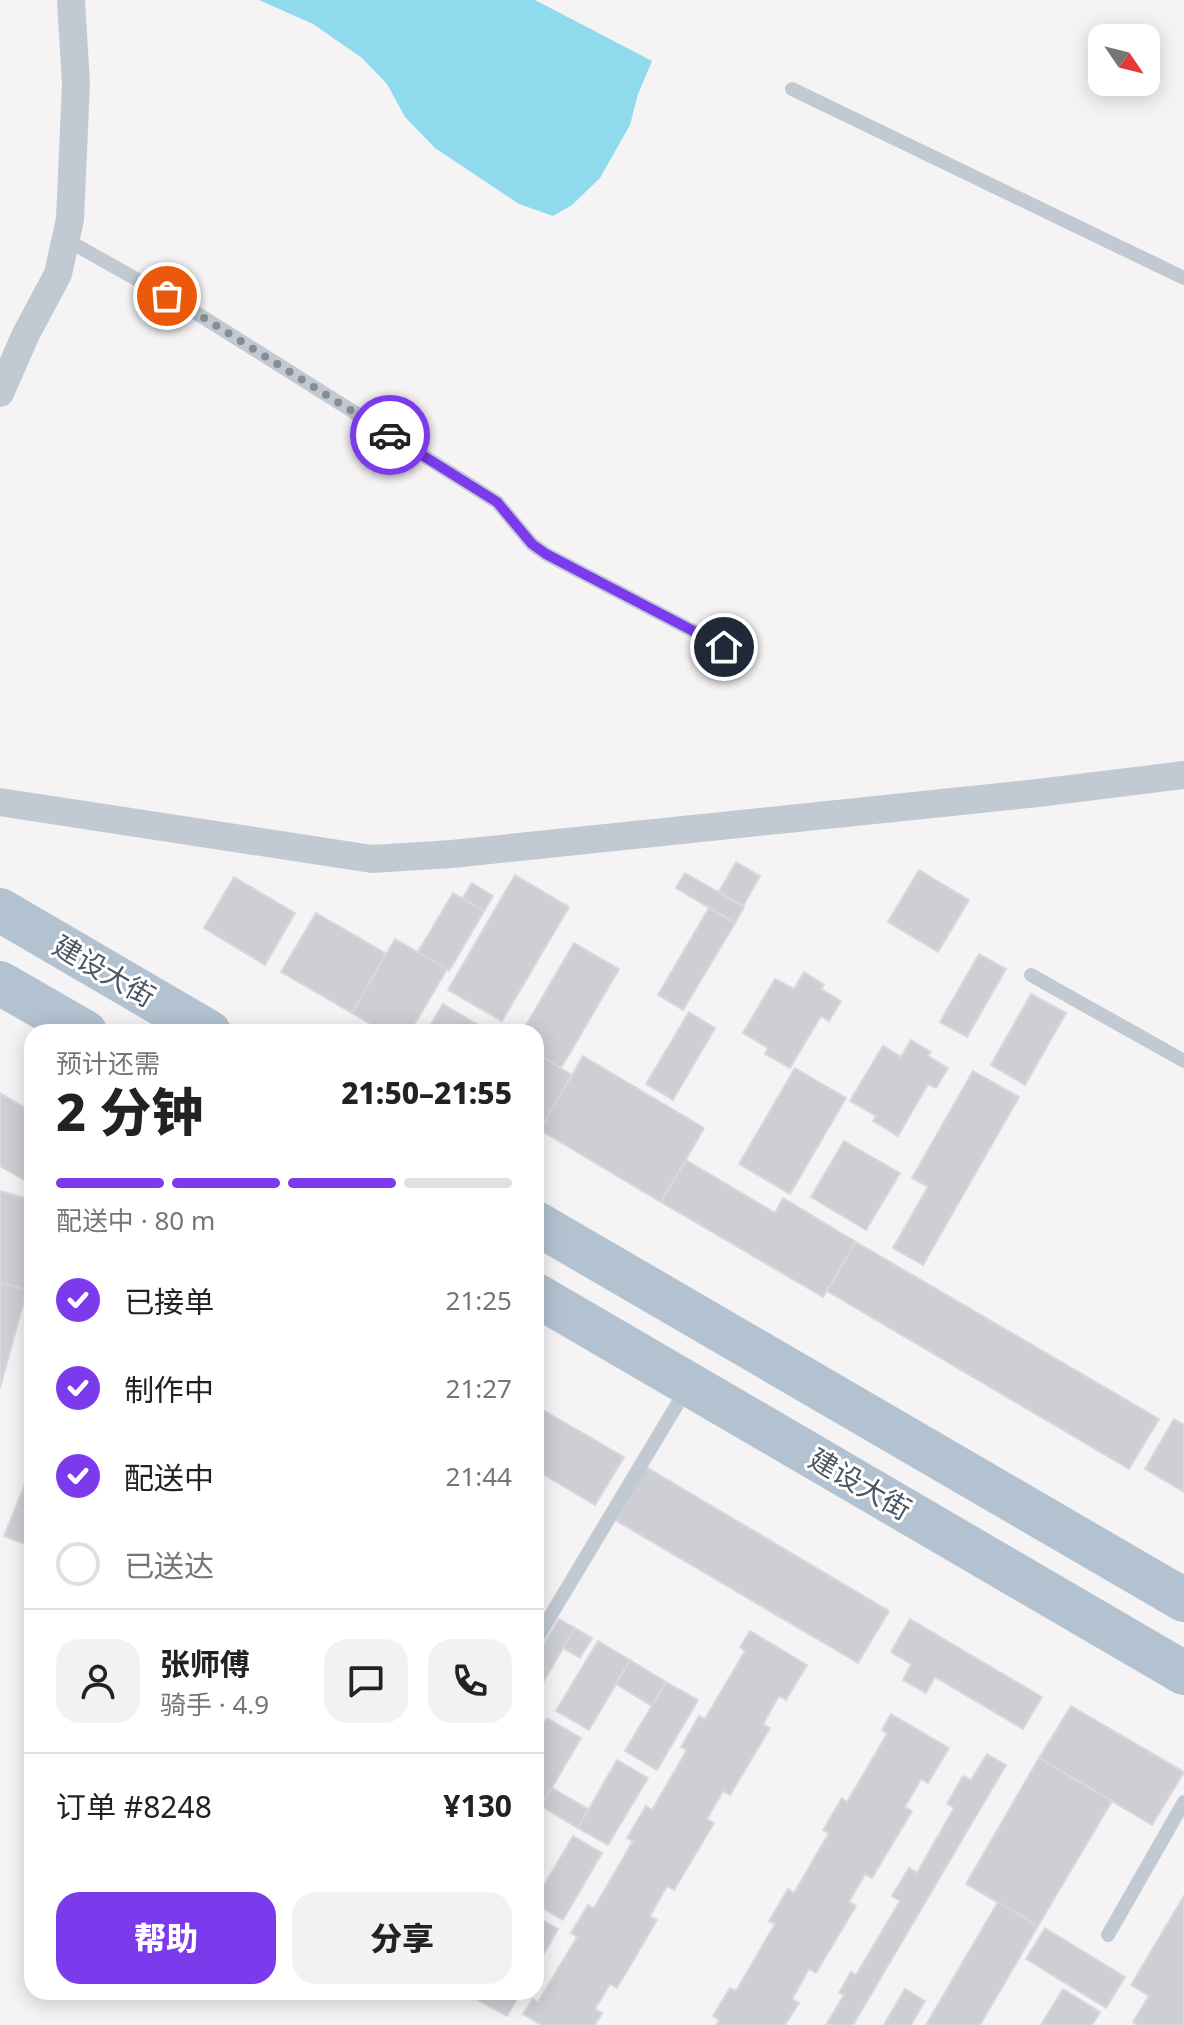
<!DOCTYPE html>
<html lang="zh">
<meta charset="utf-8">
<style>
body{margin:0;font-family:"Noto Sans","Noto Sans SC",sans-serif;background:#f2f2f2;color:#222;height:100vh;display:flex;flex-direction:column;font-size:30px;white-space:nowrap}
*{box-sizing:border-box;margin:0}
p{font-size:26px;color:#767676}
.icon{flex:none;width:44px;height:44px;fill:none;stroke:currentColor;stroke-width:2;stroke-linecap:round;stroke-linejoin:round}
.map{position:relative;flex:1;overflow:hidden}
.drawer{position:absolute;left:24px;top:1024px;width:520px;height:976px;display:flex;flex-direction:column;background:#fff;border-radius:24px;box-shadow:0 4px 20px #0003}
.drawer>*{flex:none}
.needle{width:52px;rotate:125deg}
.fabs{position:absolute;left:1088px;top:24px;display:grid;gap:16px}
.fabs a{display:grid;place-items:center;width:72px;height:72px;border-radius:16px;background:#fff;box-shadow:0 4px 20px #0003;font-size:40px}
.pin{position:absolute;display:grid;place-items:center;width:68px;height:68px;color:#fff;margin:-34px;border:4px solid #fff;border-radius:50%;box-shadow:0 2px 8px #0007}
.courier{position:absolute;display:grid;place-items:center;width:80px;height:80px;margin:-40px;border:6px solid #7c3aed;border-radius:50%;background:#fff;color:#222;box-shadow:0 2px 10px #0007}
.head em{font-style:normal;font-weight:800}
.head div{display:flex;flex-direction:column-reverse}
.head{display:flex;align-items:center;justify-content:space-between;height:136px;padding:0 32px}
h1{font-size:52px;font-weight:800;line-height:60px}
.bar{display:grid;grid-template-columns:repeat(4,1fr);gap:12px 8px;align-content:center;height:96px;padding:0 32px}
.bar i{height:10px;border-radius:6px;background:#e0e0e0}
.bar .active{background:#7c3aed}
.bar p{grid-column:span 4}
.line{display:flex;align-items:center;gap:20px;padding:0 32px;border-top:2px solid #e0e0e0}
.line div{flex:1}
.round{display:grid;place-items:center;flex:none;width:84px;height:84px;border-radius:24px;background:#f2f2f2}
ol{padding:0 32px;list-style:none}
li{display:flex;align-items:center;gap:24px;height:88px}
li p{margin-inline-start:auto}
li .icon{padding:8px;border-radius:50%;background:#7c3aed;color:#fff;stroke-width:4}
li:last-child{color:#767676}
li i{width:44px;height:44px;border:4px solid #e0e0e0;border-radius:50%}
.button{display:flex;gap:16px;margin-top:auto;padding:16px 32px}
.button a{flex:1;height:92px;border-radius:24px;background:#7c3aed;color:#fff;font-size:32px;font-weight:800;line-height:92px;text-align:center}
.button a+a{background:#f2f2f2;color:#222}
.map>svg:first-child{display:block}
.water{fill:#90daee}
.building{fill:#cdcfd5;stroke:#d7d9de;stroke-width:2}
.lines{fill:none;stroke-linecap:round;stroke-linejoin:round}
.service{stroke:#c1cad2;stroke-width:14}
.minor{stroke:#c1cad2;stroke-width:28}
.primary{stroke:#b3c2d1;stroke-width:44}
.done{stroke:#868d94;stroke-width:8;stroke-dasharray:0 14.4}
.route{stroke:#7c3aed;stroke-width:10}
.labels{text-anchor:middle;stroke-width:6;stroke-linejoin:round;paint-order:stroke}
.street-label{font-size:28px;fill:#4a5661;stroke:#fff}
</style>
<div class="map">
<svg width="1184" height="2025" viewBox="0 0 1184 2025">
<rect width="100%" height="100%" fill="#f5f3f3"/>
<!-- water -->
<polygon class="water" points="259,0 535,0 652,61 638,94 630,125 600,178 572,205 553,216 519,204 435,148 405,117 387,84 362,58 313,24"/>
<!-- building -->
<g class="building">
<polygon points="736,862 760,876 743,906 719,892"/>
<polygon points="919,870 969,900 938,952 888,922"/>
<polygon points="685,873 744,907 735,923 676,888"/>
<polygon points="515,875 569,907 502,1021 448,990"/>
<polygon points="234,877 295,913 265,965 204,928"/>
<polygon points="472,883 493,896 484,911 463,898"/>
<polygon points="453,893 484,911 449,971 418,952"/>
<polygon points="709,908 735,923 683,1010 658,995"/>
<polygon points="316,913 387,954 352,1013 281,972"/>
<polygon points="395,939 447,969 410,1032 384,1032 352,1013"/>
<polygon points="574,943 619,969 561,1068 536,1053 536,1032 522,1032"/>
<polygon points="979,954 1006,969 967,1037 940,1022"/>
<polygon points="804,972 824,985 821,989 841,1001 829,1021 821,1016 790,1068 765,1054 768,1048 743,1033 775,979 794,989"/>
<polygon points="1031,994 1066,1013 1025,1085 991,1065"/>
<polygon points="443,1004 490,1032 426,1032"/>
<polygon points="689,1012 715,1028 673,1100 646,1084"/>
<polygon points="911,1040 931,1052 928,1056 948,1068 936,1088 928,1084 898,1136 873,1121 876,1116 850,1101 883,1046 901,1057"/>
<polygon points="536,1053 572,1075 540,1130 536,1128"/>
<polygon points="583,1056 704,1128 661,1202 540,1130"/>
<polygon points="795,1068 846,1098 790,1194 739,1164"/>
<polygon points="973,1071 1019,1097 923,1265 893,1248 928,1187 912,1178"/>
<polygon points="0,1093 32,1112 31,1184 0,1166"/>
<polygon points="844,1141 900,1173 866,1230 811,1197"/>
<polygon points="686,1160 775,1213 783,1198 856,1242 823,1297 661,1202"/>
<polygon points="0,1191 32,1200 32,1271 27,1290 0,1283"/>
<polygon points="856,1242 1159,1419 1129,1469 827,1291"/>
<polygon points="0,1283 27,1290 0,1388"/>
<polygon points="536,1406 624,1457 595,1505 536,1470"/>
<polygon points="1174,1419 1184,1425 1184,1492 1145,1469"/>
<polygon points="646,1467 889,1611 858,1663 615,1520"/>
<polygon points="26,1482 32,1485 32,1547 4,1536"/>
<polygon points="559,1619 575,1628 536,1694 536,1657"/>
<polygon points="910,1619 1042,1697 1023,1729 935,1677 926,1693 903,1680 911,1664 891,1652"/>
<polygon points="575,1628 592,1638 580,1658 563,1648"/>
<polygon points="750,1631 807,1665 786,1700 779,1696 763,1724 770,1728 730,1795 723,1791 707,1819 714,1823 674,1890 667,1886 650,1916 657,1920 617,1988 610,1984 595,2009 602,2013 595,2025 541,2025 523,2014 533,1999 538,2002 577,1937 571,1933 588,1905 594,1908 633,1841 627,1838 646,1806 652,1810 687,1750 681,1747 699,1716 705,1719 745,1651 740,1647"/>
<polygon points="598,1641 630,1660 589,1730 556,1711"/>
<polygon points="630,1660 666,1682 652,1706 616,1684"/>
<polygon points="666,1682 698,1700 657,1770 625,1751"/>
<polygon points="1071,1706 1184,1772 1152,1825 1039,1758"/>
<polygon points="891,1714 949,1748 928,1783 921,1779 905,1807 912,1811 872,1878 865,1874 849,1902 856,1906 816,1973 809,1969 792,1999 799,2003 785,2025 716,2025 719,2020 713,2016 730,1988 736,1991 775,1924 769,1921 788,1889 794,1893 829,1833 823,1830 842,1798 847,1802 887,1734 882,1730"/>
<polygon points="547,1718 581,1738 541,1806 536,1803 536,1736"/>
<polygon points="987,1754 1006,1765 853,2025 826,2025 844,1995 839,1993 851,1972 856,1975 900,1901 892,1896 909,1868 917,1873 954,1808 947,1804 963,1776 971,1780"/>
<polygon points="1039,1758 1112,1801 1038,1926 966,1884"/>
<polygon points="617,1760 648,1778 608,1845 578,1828"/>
<polygon points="552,1788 588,1809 578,1828 541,1806"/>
<polygon points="573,1836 602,1853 563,1920 536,1904 536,1899"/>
<polygon points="1184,1896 1184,2023 1183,2025 1137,2025 1133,2022 1149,1996 1131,1985"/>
<polygon points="998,1902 1038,1926 980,2025 926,2025"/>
<polygon points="536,1916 558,1929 536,1967"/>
<polygon points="1045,1928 1125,1977 1106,2008 1026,1959"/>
<polygon points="905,1989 925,2001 911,2025 884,2025"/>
<polygon points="1063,1989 1100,2012 1092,2025 1041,2025"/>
<polygon points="478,1992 521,1992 507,2016 474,1998"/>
</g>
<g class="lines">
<!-- service -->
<g class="service">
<polyline points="792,89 1184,278"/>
<polyline points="65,239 193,311 497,502 532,544 546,554 724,647"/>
<polyline points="1031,975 1184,1061"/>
<polyline points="536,1640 687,1388"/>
<polyline points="1108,1935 1184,1802"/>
</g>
<!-- minor -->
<g class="minor">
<polyline points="0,393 26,334 58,274 70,219 76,84 71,0"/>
<polyline points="0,802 372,859 452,854 1038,793 1184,775"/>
</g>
<!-- primary -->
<g class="primary">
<polyline points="0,910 209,1032"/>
<polyline points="0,983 85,1032"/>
<polyline points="536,1223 1184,1600"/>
<polyline points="536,1295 1184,1673"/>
</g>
</g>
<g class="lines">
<!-- done -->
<polyline class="done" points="167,296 193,311 390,435"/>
<!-- route -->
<polyline class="route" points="390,435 497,502 532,544 546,554 724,647"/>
</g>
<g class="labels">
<!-- street labels -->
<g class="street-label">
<text transform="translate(104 971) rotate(30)" y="10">建设大街</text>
<text transform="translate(860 1484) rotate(30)" y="10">建设大街</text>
</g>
</g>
</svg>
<div class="fabs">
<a><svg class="needle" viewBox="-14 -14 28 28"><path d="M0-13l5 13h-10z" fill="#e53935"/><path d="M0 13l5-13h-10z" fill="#767676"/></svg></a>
</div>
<div class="pin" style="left:167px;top:296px;background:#ea580c"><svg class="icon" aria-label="bag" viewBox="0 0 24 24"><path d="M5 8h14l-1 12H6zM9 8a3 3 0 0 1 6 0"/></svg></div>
<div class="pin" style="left:724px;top:647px;background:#1f2937"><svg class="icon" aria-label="home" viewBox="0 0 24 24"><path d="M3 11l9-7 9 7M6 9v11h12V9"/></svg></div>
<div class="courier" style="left:390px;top:435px"><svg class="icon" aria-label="car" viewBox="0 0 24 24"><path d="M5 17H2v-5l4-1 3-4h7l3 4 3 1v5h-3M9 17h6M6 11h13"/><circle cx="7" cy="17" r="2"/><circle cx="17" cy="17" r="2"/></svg></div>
<section class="drawer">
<div class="head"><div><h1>2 分钟</h1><p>预计还需</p></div><em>21:50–21:55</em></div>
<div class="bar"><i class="active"></i><i class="active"></i><i class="active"></i><i></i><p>配送中 · 80 m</p></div>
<ol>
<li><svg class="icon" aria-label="check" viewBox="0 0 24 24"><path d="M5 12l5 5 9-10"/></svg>已接单<p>21:25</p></li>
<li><svg class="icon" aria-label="check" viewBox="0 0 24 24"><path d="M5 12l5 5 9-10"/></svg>制作中<p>21:27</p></li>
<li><svg class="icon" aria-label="check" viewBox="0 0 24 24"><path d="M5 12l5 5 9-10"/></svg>配送中<p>21:44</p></li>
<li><i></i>已送达</li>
</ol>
<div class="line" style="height:144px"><a class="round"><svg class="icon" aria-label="person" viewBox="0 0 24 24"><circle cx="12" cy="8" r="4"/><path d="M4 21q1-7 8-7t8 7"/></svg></a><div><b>张师傅</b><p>骑手 · 4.9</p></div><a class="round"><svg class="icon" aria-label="chat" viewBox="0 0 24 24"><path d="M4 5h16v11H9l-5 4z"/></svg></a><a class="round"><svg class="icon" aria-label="phone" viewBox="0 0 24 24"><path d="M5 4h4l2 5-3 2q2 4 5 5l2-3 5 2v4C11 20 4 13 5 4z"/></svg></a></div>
<div class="line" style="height:104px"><div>订单 #8248</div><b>¥130</b></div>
<div class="button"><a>帮助</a><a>分享</a></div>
</section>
</div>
